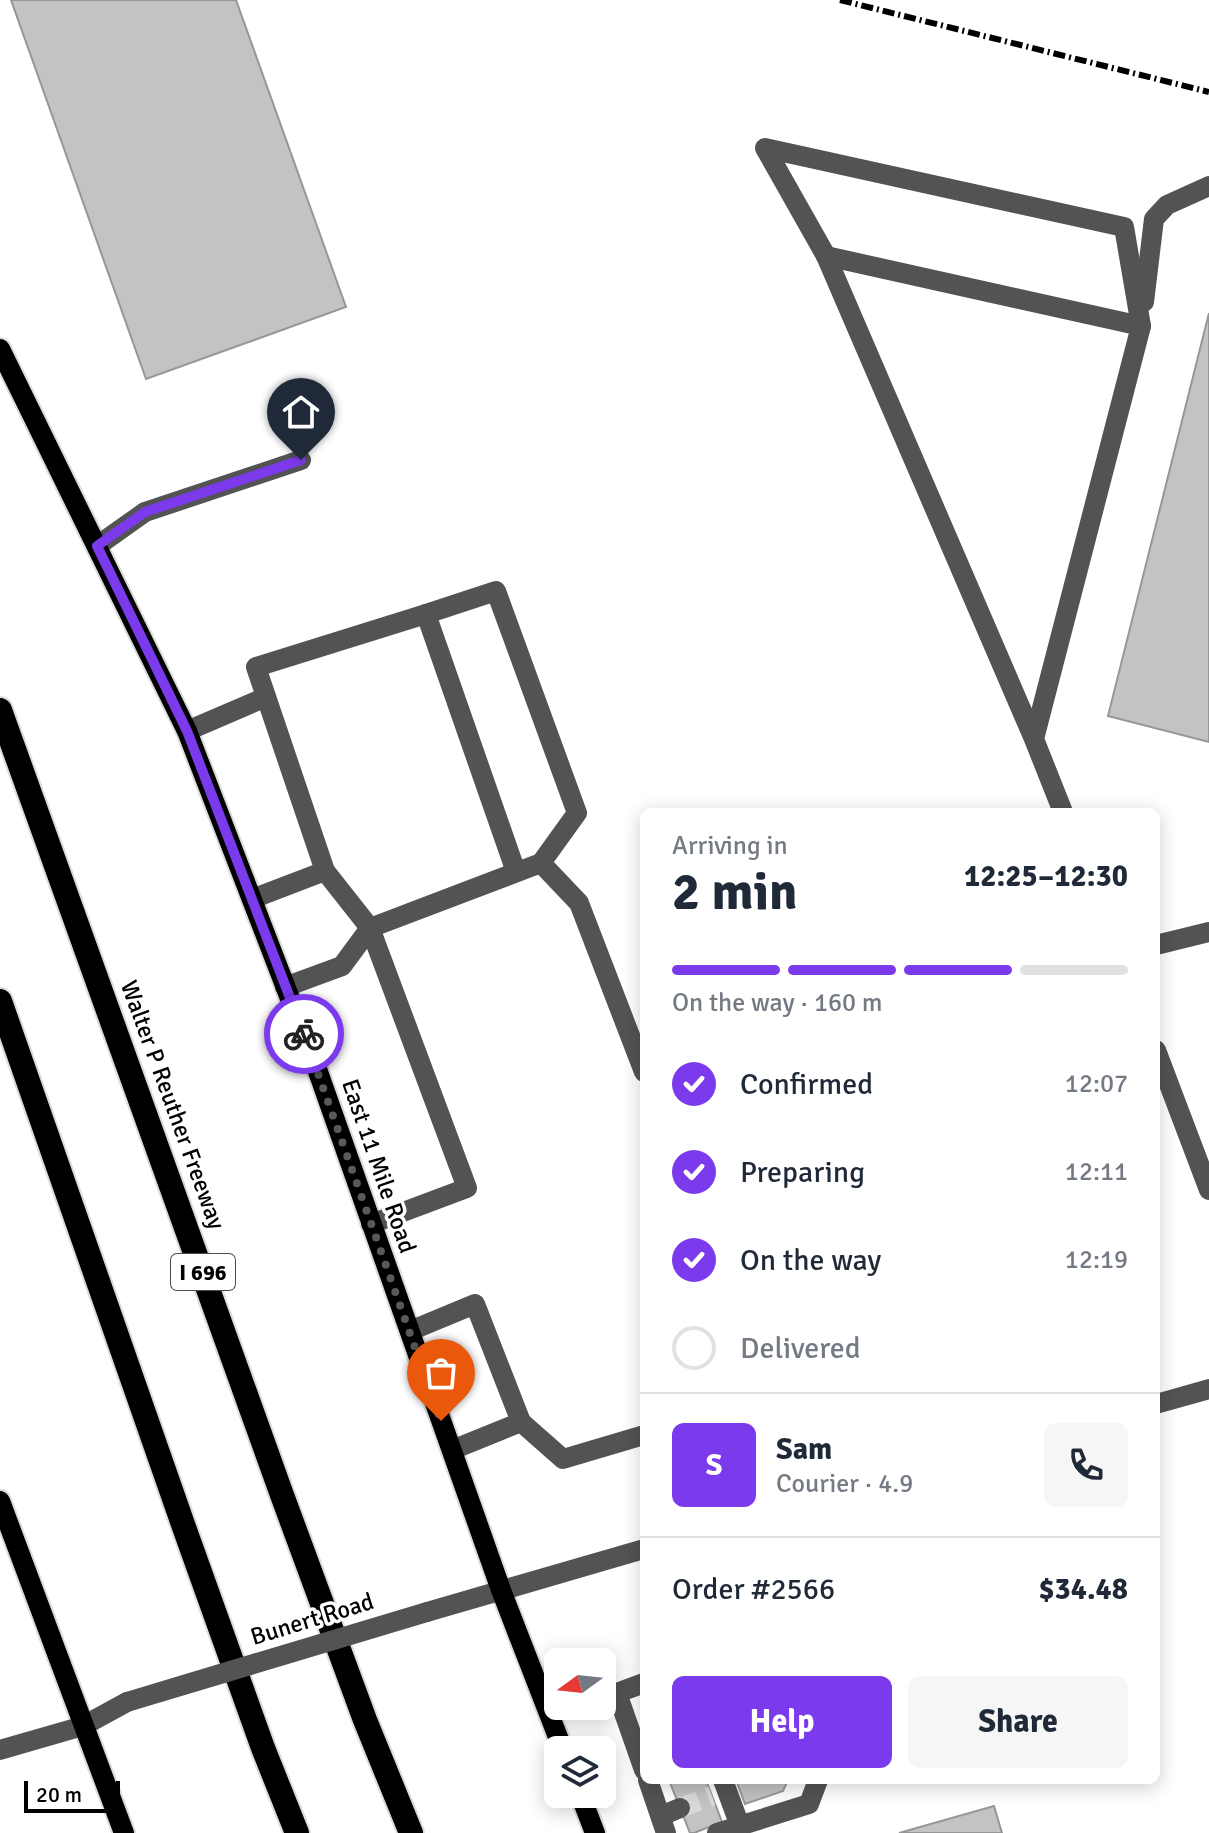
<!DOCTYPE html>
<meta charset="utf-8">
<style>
body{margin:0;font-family:Signika,sans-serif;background:#f6f6f7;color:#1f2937;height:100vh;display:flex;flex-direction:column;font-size:30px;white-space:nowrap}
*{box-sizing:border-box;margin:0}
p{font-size:26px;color:#747a83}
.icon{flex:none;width:44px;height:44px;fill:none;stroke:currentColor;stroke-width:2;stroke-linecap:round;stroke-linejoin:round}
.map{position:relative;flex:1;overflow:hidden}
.side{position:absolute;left:640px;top:808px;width:520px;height:976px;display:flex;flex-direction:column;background:#fff;border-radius:12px;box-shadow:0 4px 20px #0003}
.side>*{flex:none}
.needle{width:52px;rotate:255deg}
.tools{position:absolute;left:544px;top:1648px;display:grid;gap:16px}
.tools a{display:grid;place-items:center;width:72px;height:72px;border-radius:12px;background:#fff;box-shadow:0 4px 20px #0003;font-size:40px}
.scale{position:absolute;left:24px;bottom:20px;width:96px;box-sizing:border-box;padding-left:8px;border:4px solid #000;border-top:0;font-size:22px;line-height:28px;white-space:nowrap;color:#000;-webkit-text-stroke:6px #fff;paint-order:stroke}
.pin{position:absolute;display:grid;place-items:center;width:68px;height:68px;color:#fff;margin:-82px -34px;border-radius:50% 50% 50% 0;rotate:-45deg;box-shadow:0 0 8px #0007}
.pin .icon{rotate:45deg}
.courier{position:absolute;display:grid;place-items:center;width:80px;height:80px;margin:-40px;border:6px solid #7c3aed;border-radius:50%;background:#fff;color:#222;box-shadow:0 2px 10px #0007}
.overview em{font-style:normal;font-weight:700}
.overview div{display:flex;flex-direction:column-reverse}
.overview{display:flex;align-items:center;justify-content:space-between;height:136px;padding:0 32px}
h1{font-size:52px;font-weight:700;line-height:60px}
.bar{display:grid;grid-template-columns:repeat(4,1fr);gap:12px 8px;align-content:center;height:96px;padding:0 32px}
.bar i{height:10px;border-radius:6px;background:#e0e1e3}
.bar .selected{background:#7c3aed}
.bar p{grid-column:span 4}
.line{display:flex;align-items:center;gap:20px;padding:0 32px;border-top:2px solid #e0e1e3}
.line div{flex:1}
.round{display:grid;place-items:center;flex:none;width:84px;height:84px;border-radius:12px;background:#f6f6f7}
ol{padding:0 32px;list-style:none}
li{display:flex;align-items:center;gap:24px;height:88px}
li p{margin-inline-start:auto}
li .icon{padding:8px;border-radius:50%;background:#7c3aed;color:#fff;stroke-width:4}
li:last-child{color:#747a83}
li i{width:44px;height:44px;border:4px solid #e0e1e3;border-radius:50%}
.button{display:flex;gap:16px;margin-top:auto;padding:16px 32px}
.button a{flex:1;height:92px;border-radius:12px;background:#7c3aed;color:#fff;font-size:32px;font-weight:700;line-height:92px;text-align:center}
.button a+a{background:#f6f6f7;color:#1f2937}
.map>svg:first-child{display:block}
.building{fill:#c3c3c3;stroke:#979797;stroke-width:2}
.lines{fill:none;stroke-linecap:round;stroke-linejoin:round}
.minor-tunnel{stroke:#d9d9d9;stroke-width:20;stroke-dasharray:20 10;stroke-linecap:butt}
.major-casing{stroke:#dbdbdb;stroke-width:24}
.highway-casing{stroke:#dbdbdb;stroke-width:28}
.minor{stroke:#535353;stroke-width:20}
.major{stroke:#000;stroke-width:20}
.highway{stroke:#000;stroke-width:24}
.rail{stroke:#000;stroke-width:6;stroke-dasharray:12 4 2 4;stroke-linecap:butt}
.minor-bridge{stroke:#535353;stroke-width:20}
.done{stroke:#595959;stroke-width:8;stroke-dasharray:0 14.4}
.route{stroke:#7c3aed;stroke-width:10}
.labels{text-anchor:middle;stroke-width:7;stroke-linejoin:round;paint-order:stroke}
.shield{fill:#fff;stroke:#4c4c4c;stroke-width:2}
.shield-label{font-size:22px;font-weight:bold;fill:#000}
.street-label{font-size:24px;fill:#000;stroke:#fff}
</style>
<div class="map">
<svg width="1209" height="1833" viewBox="0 0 1209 1833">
<rect width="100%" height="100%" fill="#fff"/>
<!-- building -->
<g class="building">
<polygon points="11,0 236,0 346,307 146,379"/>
<polygon points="1209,313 1209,742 1108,716"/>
<polygon points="669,1780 706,1780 722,1822 694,1833 690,1833"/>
<polygon points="736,1780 788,1780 783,1791 745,1804"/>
<polygon points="994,1806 1002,1833 899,1833"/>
</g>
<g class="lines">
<!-- minor-tunnel -->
<polyline class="minor-tunnel" points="680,1808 712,1796"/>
<!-- major casing -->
<g class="major-casing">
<g id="major">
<polyline points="0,349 187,731 316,1066 501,1590 563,1750"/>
<polyline points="0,1501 124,1833"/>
<polyline points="580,1794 595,1833"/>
</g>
</g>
<!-- highway casing -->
<g class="highway-casing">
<g id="highway">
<polyline points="0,710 282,1495 365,1720 411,1833"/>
<polyline points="0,1001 185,1530 263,1748 297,1833"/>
</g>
</g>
<!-- minor -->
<g class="minor">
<polyline points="826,256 765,148 1124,227 1141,326"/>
<polyline points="1144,302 1154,219 1167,205 1209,186"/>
<polyline points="97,546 145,512 301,460"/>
<polyline points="187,731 266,697"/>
<polyline points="1034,739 1141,326 826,256 1034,739 1063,812"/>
<polyline points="516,872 426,614 496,591 577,813 541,863"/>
<polyline points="252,899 325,871"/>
<polyline points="1156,945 1209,932"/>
<polyline points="285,987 342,966 370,928 541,863 579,903 644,1072"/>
<polyline points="1156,1050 1209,1190"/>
<polyline points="371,1224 467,1188 370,928 325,871 256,667 426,614"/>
<polyline points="410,1331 475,1304 521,1422 452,1450"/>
<polyline points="1156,1404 1209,1389"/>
<polyline points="521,1422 563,1459 644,1435"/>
<polyline points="427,1612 644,1549"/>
<polyline points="644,1683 617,1693 644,1770"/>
<polyline points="0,1750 83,1726 127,1702"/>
<polyline points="648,1780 666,1833"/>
<polyline points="723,1780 740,1826"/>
<polyline points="661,1816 680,1808"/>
<polyline points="717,1833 809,1804 818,1780"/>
</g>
<!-- major -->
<use href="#major" class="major"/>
<!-- highway -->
<use href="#highway" class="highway"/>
<!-- rail -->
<polyline class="rail" points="840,0 1209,92"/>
<!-- minor-bridge -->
<polyline class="minor-bridge" points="127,1702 427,1612"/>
</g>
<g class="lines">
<!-- done -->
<polyline class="done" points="304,1034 441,1421"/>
<!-- route -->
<polyline class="route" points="301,460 145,512 97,546 187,731 304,1034"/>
</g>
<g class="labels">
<!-- shield labels -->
<rect class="shield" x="171" y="1254" width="64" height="36" rx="6"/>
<g class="shield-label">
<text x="203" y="1280">I 696</text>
</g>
<!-- street labels -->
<g class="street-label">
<text transform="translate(173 1105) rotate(70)" y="8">Walter P Reuther Freeway</text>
<text transform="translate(379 1166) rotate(71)" y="8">East 11 Mile Road</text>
<text transform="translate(312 1619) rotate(-17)" y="8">Bunert Road</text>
</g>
</g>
</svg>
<div class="tools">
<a><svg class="needle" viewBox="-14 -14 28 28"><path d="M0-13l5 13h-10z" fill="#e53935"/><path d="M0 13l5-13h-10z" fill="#747a83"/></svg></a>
<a><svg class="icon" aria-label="layers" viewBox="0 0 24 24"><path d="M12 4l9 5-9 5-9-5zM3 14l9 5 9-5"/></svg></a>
</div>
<div class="scale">20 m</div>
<div class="pin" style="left:441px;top:1421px;background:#ea580c"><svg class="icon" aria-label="bag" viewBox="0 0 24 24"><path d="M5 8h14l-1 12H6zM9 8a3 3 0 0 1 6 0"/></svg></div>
<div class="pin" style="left:301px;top:460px;background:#1f2937"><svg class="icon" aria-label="home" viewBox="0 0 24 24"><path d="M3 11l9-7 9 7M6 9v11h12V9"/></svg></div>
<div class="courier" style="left:304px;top:1034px"><svg class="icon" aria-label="bike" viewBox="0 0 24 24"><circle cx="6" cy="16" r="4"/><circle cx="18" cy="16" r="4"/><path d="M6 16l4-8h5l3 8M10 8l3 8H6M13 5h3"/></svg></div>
<section class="side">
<div class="overview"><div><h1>2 min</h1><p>Arriving in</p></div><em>12:25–12:30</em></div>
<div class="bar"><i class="selected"></i><i class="selected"></i><i class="selected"></i><i></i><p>On the way · 160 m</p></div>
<ol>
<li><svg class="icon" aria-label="check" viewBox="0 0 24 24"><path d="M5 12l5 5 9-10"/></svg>Confirmed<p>12:07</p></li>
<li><svg class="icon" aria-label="check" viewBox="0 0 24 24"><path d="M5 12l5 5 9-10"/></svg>Preparing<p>12:11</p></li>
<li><svg class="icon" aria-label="check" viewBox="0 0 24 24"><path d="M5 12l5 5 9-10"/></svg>On the way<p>12:19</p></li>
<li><i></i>Delivered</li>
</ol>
<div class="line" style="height:144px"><b class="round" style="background:#7c3aed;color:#fff">S</b><div><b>Sam</b><p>Courier · 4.9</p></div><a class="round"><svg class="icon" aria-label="phone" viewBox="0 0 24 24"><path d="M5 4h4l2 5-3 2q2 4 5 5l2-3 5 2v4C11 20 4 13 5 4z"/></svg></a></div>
<div class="line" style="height:104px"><div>Order #2566</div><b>$34.48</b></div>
<div class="button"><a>Help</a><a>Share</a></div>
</section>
</div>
